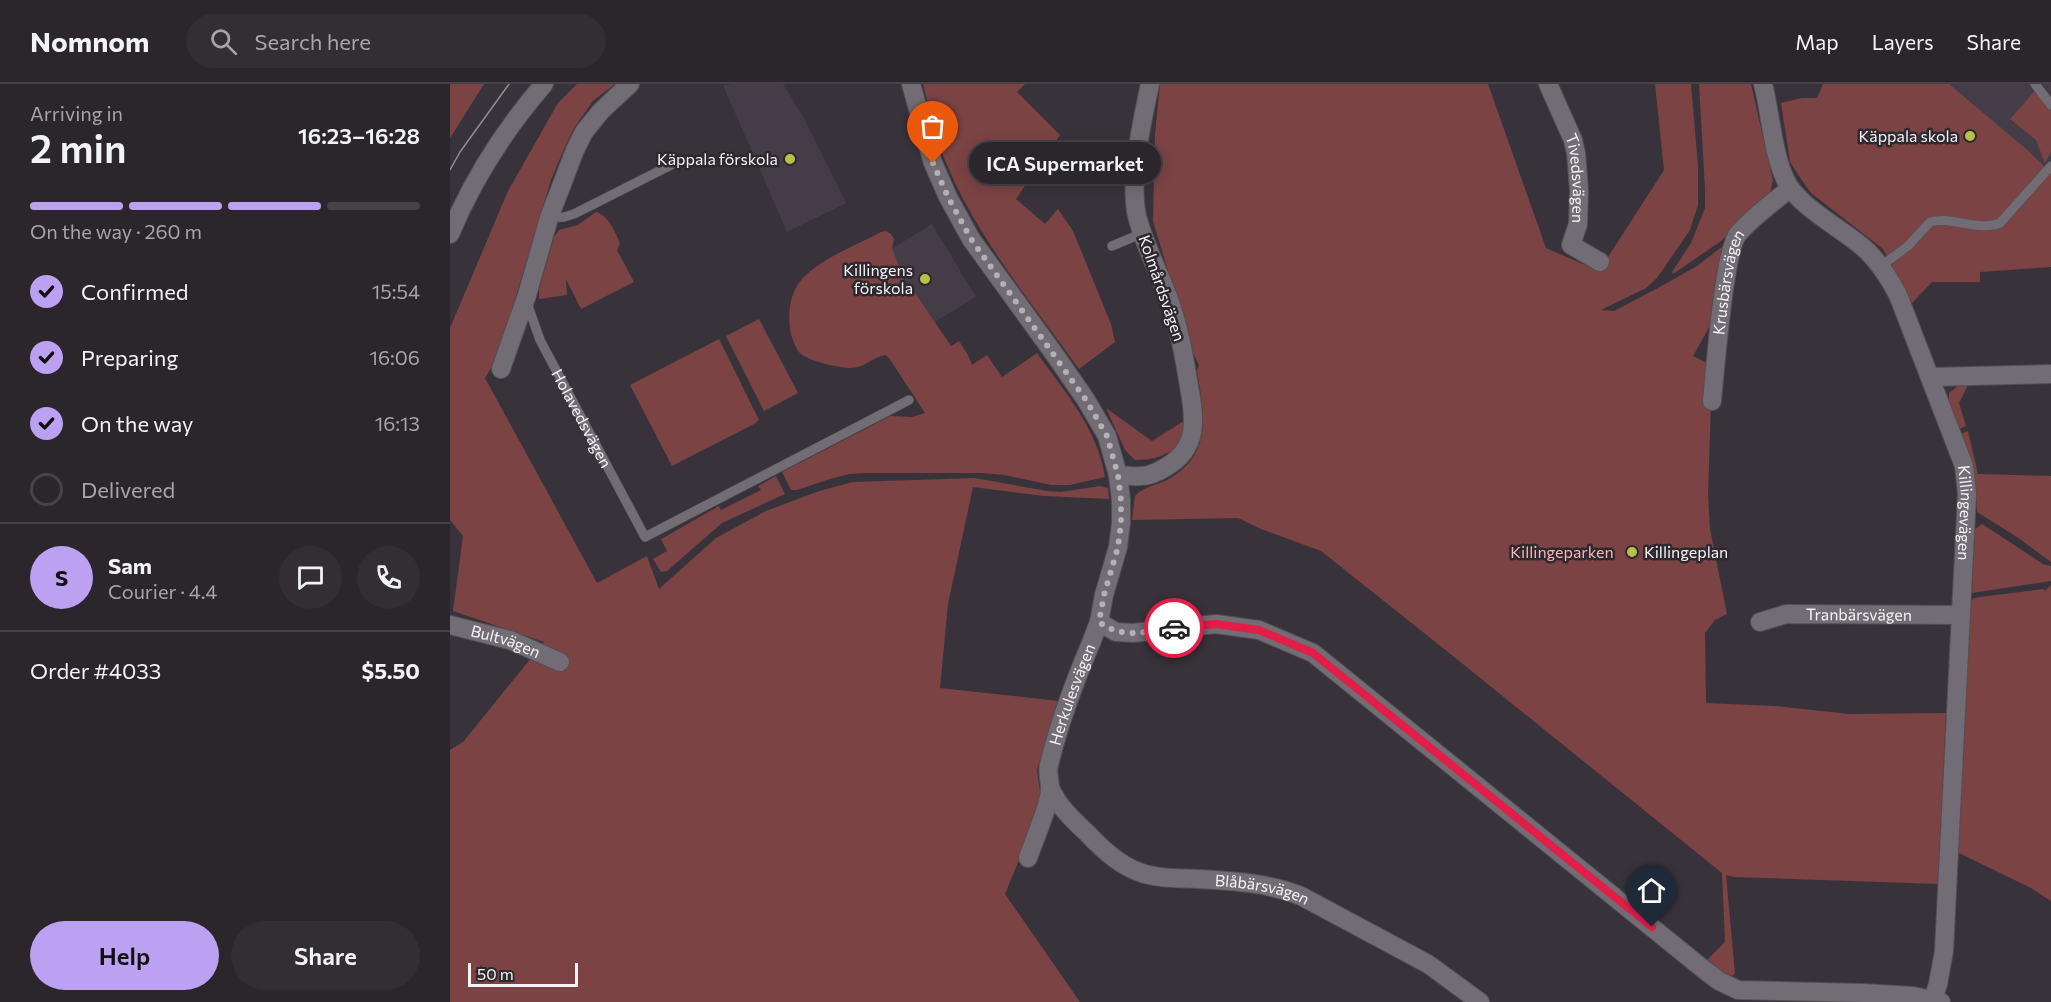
<!DOCTYPE html>
<meta charset="utf-8">
<style>
body{margin:0;font-family:Commissioner,sans-serif;background:#322e34;color:#f1f3f6;height:100vh;display:flex;flex-direction:column;font-size:22px;white-space:nowrap}
*{box-sizing:border-box;margin:0}
p{font-size:20px;color:#a5a5a9}
.icon{flex:none;width:33px;height:33px;fill:none;stroke:currentColor;stroke-width:2;stroke-linecap:round;stroke-linejoin:round}
.map{position:relative;flex:1;overflow:hidden}
.side{display:flex;flex-direction:column;background:#2a262c;width:450px}
.side>*{flex:none}
.scale{position:absolute;left:18px;bottom:15px;width:110px;box-sizing:border-box;padding-left:6px;border:3px solid #f6f3f7;border-top:0;font-size:16px;line-height:21px;white-space:nowrap;color:#f6f3f7;-webkit-text-stroke:4px #2e292f;paint-order:stroke}
.pin{position:absolute;display:grid;place-items:center;width:51px;height:51px;color:#fff;margin:-62px -26px;border-radius:50% 50% 50% 0;rotate:-45deg;box-shadow:0 0 6px #0007}
.pin .icon{rotate:45deg}
.courier{position:absolute;display:grid;place-items:center;width:60px;height:60px;margin:-30px;border:4px solid #e11d48;border-radius:50%;background:#fff;color:#222;box-shadow:0 2px 8px #0007}
.bubble{position:absolute;height:42px;border-radius:21px;background:#2a262c;box-shadow:0 3px 15px #0003,0 0 0 2px #464348;font-size:20px;font-weight:600;line-height:42px;text-align:center}
.headline em{font-style:normal;font-weight:600}
.headline div{display:flex;flex-direction:column-reverse}
.headline{display:flex;align-items:center;justify-content:space-between;height:102px;padding:0 30px}
h1{font-size:39px;font-weight:600;line-height:45px}
.bar{display:grid;grid-template-columns:repeat(4,1fr);gap:9px 6px;align-content:center;height:72px;padding:0 30px}
.bar i{height:8px;border-radius:4px;background:#464348}
.bar .current{background:#bca0f2}
.bar p{grid-column:span 4}
.line{display:flex;align-items:center;gap:15px;padding:0 30px;border-top:2px solid #464348}
.line div{flex:1}
.round{display:grid;place-items:center;flex:none;width:63px;height:63px;border-radius:32px;background:#322e34}
ol{padding:0 30px;list-style:none}
li{display:flex;align-items:center;gap:18px;height:66px}
li p{margin-inline-start:auto}
li .icon{padding:6px;border-radius:50%;background:#bca0f2;color:#111;stroke-width:4}
li:last-child{color:#a5a5a9}
li i{width:33px;height:33px;border:3px solid #464348;border-radius:50%}
.primary-button{display:flex;gap:12px;margin-top:auto;padding:12px 30px}
.primary-button a{flex:1;height:69px;border-radius:36px;background:#bca0f2;color:#111;font-size:24px;font-weight:600;line-height:69px;text-align:center}
.primary-button a+a{background:#322e34;color:#f1f3f6}
header{display:flex;align-items:center;gap:36px;box-sizing:border-box;height:84px;padding:0 30px;background:#2a262c;border-bottom:2px solid #464348}
header strong{font-size:28px}
nav{display:flex;gap:33px;margin-inline-start:auto;font-size:21px}
.search{width:420px;height:54px;background:#322e34;display:flex;align-items:center;gap:15px;box-sizing:border-box;padding:0 21px;border-radius:33px;color:#a5a5a9;font-size:22px}
main{display:flex;flex:1;min-height:0}
.map>svg:first-child{display:block}
.built{fill:#443c47}
.green{fill:#7b4344}
.lines{fill:none;stroke-linecap:round;stroke-linejoin:round}
.lane-casing{stroke:#534f54;stroke-width:10}
.street-casing{stroke:#534f54;stroke-width:20}
.secondary-casing{stroke:#534f54;stroke-width:20}
.lane{stroke:#726d74;stroke-width:9}
.street{stroke:#726d74;stroke-width:18}
.secondary{stroke:#726d74;stroke-width:18}
.tram{stroke:#928e94;stroke-width:1.5}
.done{stroke:#b4b0b5;stroke-width:6;stroke-dasharray:0 10.8}
.route{stroke:#e11d48;stroke-width:8}
.poi-dot{fill:#b8c147;stroke:#2e292f;stroke-width:2}
.labels{text-anchor:middle;stroke-width:5;stroke-linejoin:round;paint-order:stroke}
.poi-label{font-size:16px;fill:#f6f3f7;stroke:#2e292f;text-anchor:end}
.street-label{font-size:16px;fill:#f6f3f7;stroke:#2e292f}
.park-label{font-size:16px;fill:#f7b6b6;stroke:#2e292f}
</style>
<header>
<strong>Nomnom</strong>
<div class="search"><svg class="icon" aria-label="search" viewBox="0 0 24 24"><circle cx="10" cy="10" r="6"/><path d="M15 15l6 6"/></svg>Search here</div>
<nav><a>Map</a><a>Layers</a><a>Share</a></nav>
</header>
<main>
<section class="side">
<div class="headline"><div><h1>2 min</h1><p>Arriving in</p></div><em>16:23–16:28</em></div>
<div class="bar"><i class="current"></i><i class="current"></i><i class="current"></i><i></i><p>On the way · 260 m</p></div>
<ol>
<li><svg class="icon" aria-label="check" viewBox="0 0 24 24"><path d="M5 12l5 5 9-10"/></svg>Confirmed<p>15:54</p></li>
<li><svg class="icon" aria-label="check" viewBox="0 0 24 24"><path d="M5 12l5 5 9-10"/></svg>Preparing<p>16:06</p></li>
<li><svg class="icon" aria-label="check" viewBox="0 0 24 24"><path d="M5 12l5 5 9-10"/></svg>On the way<p>16:13</p></li>
<li><i></i>Delivered</li>
</ol>
<div class="line" style="height:108px"><b class="round" style="background:#bca0f2;color:#111">S</b><div><b>Sam</b><p>Courier · 4.4</p></div><a class="round"><svg class="icon" aria-label="chat" viewBox="0 0 24 24"><path d="M4 5h16v11H9l-5 4z"/></svg></a><a class="round"><svg class="icon" aria-label="phone" viewBox="0 0 24 24"><path d="M5 4h4l2 5-3 2q2 4 5 5l2-3 5 2v4C11 20 4 13 5 4z"/></svg></a></div>
<div class="line" style="height:78px"><div>Order #4033</div><b>$5.50</b></div>
<div class="primary-button"><a>Help</a><a>Share</a></div>
</section>
<div class="map">
<svg width="1601" height="918" viewBox="0 0 1601 918">
<rect width="100%" height="100%" fill="#38333a"/>
<!-- built -->
<g class="built">
<polygon points="284,0 333,0 352,31 396,119 337,148 273,1"/>
<polygon points="1451,0 1601,0 1601,80 1594,82 1582,69"/>
<polygon points="482,140 526,213 471,246 422,177"/>
</g>
<!-- green -->
<g class="green">
<polygon points="0,0 34,0 0,54"/>
<polygon points="127,0 165,0 143,17 124,44 114,65 101,96 56,245 45,278 35,294 147,499 197,472 209,505 266,454 316,427 369,407 403,398 525,394 597,407 611,408 650,402 658,404 659,415 594,412 523,403 498,520 490,604 609,617 587,686 591,714 576,759 555,810 630,918 0,918 0,666 13,658 94,558 3,527 13,452 0,436 0,244 58,107 108,19"/>
<path d="M473,0H575L567,8L610,51L566,115L595,140L608,125L623,147L661,240L665,258L629,285C577,212 518,143 488,58C481,40 478,19 473,0Z"/>
<path d="M710,0H1038L1096,164L1149,187L1214,86L1205,0H1241L1248,82V121L1240,146L1207,194L1196,204L1151,226L1164,227L1208,204L1247,182L1277,159L1266,231L1243,272L1255,278L1261,287V321L1258,410L1260,445L1277,530L1265,536L1255,549L1256,619L1325,622L1399,630L1496,629L1488,800L1284,793L1276,791L1285,889L1283,892L1274,889L1257,876L1275,858L1272,789L998,568L871,467L811,445L788,434L682,436L685,412C695,401 710,401 722,393C764,367 753,326 747,286L749,281L743,269L703,137L705,50Z"/>
<polygon points="1249,0 1301,0 1323,97 1320,109 1314,118 1271,157 1223,190 1222,188 1241,159 1255,124 1255,105"/>
<polygon points="1373,0 1499,0 1581,69 1594,82 1601,80 1601,183 1530,188 1530,198 1482,198 1462,219 1433,165 1361,109 1351,95 1340,78 1331,19 1352,14 1367,14"/>
<polygon points="1585,7 1601,26 1601,68 1595,79 1586,56 1560,35"/>
<path d="M146,128C158,131 166,149 170,160L167,166L184,198L131,225L116,195L117,211L89,215V206L104,153L109,146L128,141Z"/>
<path d="M436,147L441,150L444,155L442,164L459,208L463,206L501,262L509,257L518,271L522,281L537,271L552,293L587,269C614,307 648,345 655,393L620,401H601L554,391L532,389H416L399,390L380,395L347,406H341L332,388L440,332L462,333L475,329L439,274L435,271C423,273 414,284 401,284C390,284 356,277 349,268C335,249 336,212 352,195C373,173 405,162 431,148Z"/>
<polygon points="309,235 348,309 314,327 276,252"/>
<polygon points="269,255 309,336 304,340 222,382 180,301"/>
<polygon points="1518,301 1509,319 1516,342 1509,345 1499,318 1499,309 1508,302"/>
<path d="M656,324L702,357L737,335L730,361C715,372 704,376 685,376L675,366Z"/>
<path d="M1518,347L1528,390L1601,392V478L1567,453L1527,428C1527,401 1519,376 1511,350Z"/>
<polygon points="326,392 335,410 272,439 217,487 211,488 203,475 217,467 211,455 269,422 271,426 311,406 308,402"/>
<polygon points="1532,440 1593,480 1601,482 1601,497 1522,509 1525,445"/>
<polygon points="1601,501 1601,817 1581,804 1507,768 1521,517 1524,514 1530,513 1594,505 1595,507"/>
</g>
<g class="lines">
<!-- lane casing -->
<g class="lane-casing">
<g id="lane">
<polyline points="1585,0 1601,21"/>
<polyline points="99,134 114,133 124,130 227,78"/>
<polyline points="662,162 693,149"/>
<path d="M1431,182L1458,162L1480,138C1503,132 1528,148 1550,139L1601,82"/>
<path id="s1" d="M77,219L90,256L195,453L459,316"/>
</g>
</g>
<!-- street casing -->
<g class="street-casing">
<g id="street">
<path id="s2" d="M1098,0L1123,56L1126,69L1129,106L1128,140L1121,161L1150,178"/>
<path id="s3" d="M1313,0C1321,30 1323,77 1339,102C1353,124 1388,143 1409,160C1426,173 1438,192 1448,211L1514,382L1517,410L1516,430L1494,867L1488,900L1482,918"/>
<polyline points="51,285 77,211 99,134 125,66 134,48 151,27 180,0"/>
<polyline points="1481,293 1601,290"/>
<path id="s4" d="M1262,317C1265,288 1274,167 1288,150C1302,133 1323,119 1340,104"/>
<path d="M668,391C675,391 683,393 691,392C700,392 708,388 716,383C749,364 745,335 739,302C734,272 729,242 718,213C708,186 694,160 687,132C679,96 692,37 700,0"/>
<polyline points="649,538 666,548 683,549 766,540 809,546 863,569 1252,884 1269,897 1288,906 1413,909 1463,912 1491,918"/>
<path id="s5" d="M1310,538L1336,530L1511,531"/>
<path id="s6" d="M0,541L60,556L110,578"/>
<path id="s7" d="M600,704C609,723 623,736 638,750C652,765 669,781 689,788C707,795 729,794 748,795C783,797 819,799 851,812L978,880L1030,918"/>
<path id="s8" d="M578,774C583,759 601,718 600,704C600,696 597,690 599,681C609,639 624,599 641,559"/>
</g>
</g>
<!-- secondary casing -->
<g class="secondary-casing">
<g id="secondary">
<polyline points="461,0 483,79 498,113 521,155 605,271 636,316 657,352 668,391 671,416 671,439 668,463 654,511 649,538 641,559"/>
<path d="M0,150C23,95 55,45 94,0"/>
</g>
</g>
<!-- lane -->
<use href="#lane" class="lane"/>
<!-- street -->
<use href="#street" class="street"/>
<!-- secondary -->
<use href="#secondary" class="secondary"/>
<!-- tram -->
<polyline class="tram" points="0,86 10,68 59,0"/>
</g>
<g class="lines">
<!-- done -->
<path class="done" d="M483,79L498,113L521,155L636,316L657,352L668,391L671,416V439L668,463L654,511L649,538C673,556 697,547 724,544"/>
<!-- route -->
<polyline class="route" points="724,544 766,540 809,546 863,569 1202,843"/>
</g>
<!-- markers -->
<g class="poi-dot">
<circle cx="1520" cy="52" r="6"/>
<circle cx="340" cy="75" r="6"/>
<circle cx="475" cy="195" r="6"/>
<circle cx="1182" cy="468" r="6"/>
</g>
<g class="labels">
<!-- poi labels -->
<g class="poi-label">
<text x="1508" y="58">Käppala skola</text>
<text x="328" y="81">Käppala förskola</text>
<text x="463" y="192">Killingens<tspan x="463" dy="18">förskola</tspan></text>
<text x="1194" y="474" text-anchor="start">Killingeplan</text>
</g>
<!-- street labels -->
<g class="street-label">
<text dy="6" stroke="none"><textPath href="#s2" startOffset="100">Tivedsvägen</textPath></text>
<text dy="6" stroke="none"><textPath href="#s4" startOffset="120">Krusbärsvägen</textPath></text>
<text transform="translate(712 204) rotate(71)" y="6">Kolmårdsvägen</text>
<text dy="6" stroke="none"><textPath href="#s1" startOffset="128">Holavedsvägen</textPath></text>
<text dy="6" stroke="none"><textPath href="#s3" startOffset="492">Killingevägen</textPath></text>
<text dy="6" stroke="none"><textPath href="#s5" startOffset="100">Tranbärsvägen</textPath></text>
<text dy="6" stroke="none"><textPath href="#s6" startOffset="58">Bultvägen</textPath></text>
<text dy="6" stroke="none"><textPath href="#s8" startOffset="171">Herkulesvägen</textPath></text>
<text dy="6" stroke="none"><textPath href="#s7" startOffset="249">Blåbärsvägen</textPath></text>
</g>
<!-- park labels -->
<g class="park-label">
<text x="1112" y="474">Killingeparken</text>
</g>
</g>
</svg>
<div class="scale">50 m</div>
<div class="pin" style="left:483px;top:79px;background:#ea580c"><svg class="icon" aria-label="bag" viewBox="0 0 24 24"><path d="M5 8h14l-1 12H6zM9 8a3 3 0 0 1 6 0"/></svg></div>
<div class="pin" style="left:1202px;top:843px;background:#1f2937"><svg class="icon" aria-label="home" viewBox="0 0 24 24"><path d="M3 11l9-7 9 7M6 9v11h12V9"/></svg></div>
<div class="courier" style="left:724px;top:544px"><svg class="icon" aria-label="car" viewBox="0 0 24 24"><path d="M5 17H2v-5l4-1 3-4h7l3 4 3 1v5h-3M9 17h6M6 11h13"/><circle cx="7" cy="17" r="2"/><circle cx="17" cy="17" r="2"/></svg></div>
<div class="bubble" style="left:519px;top:58px;width:192px">ICA Supermarket</div>
</div>
</main>
